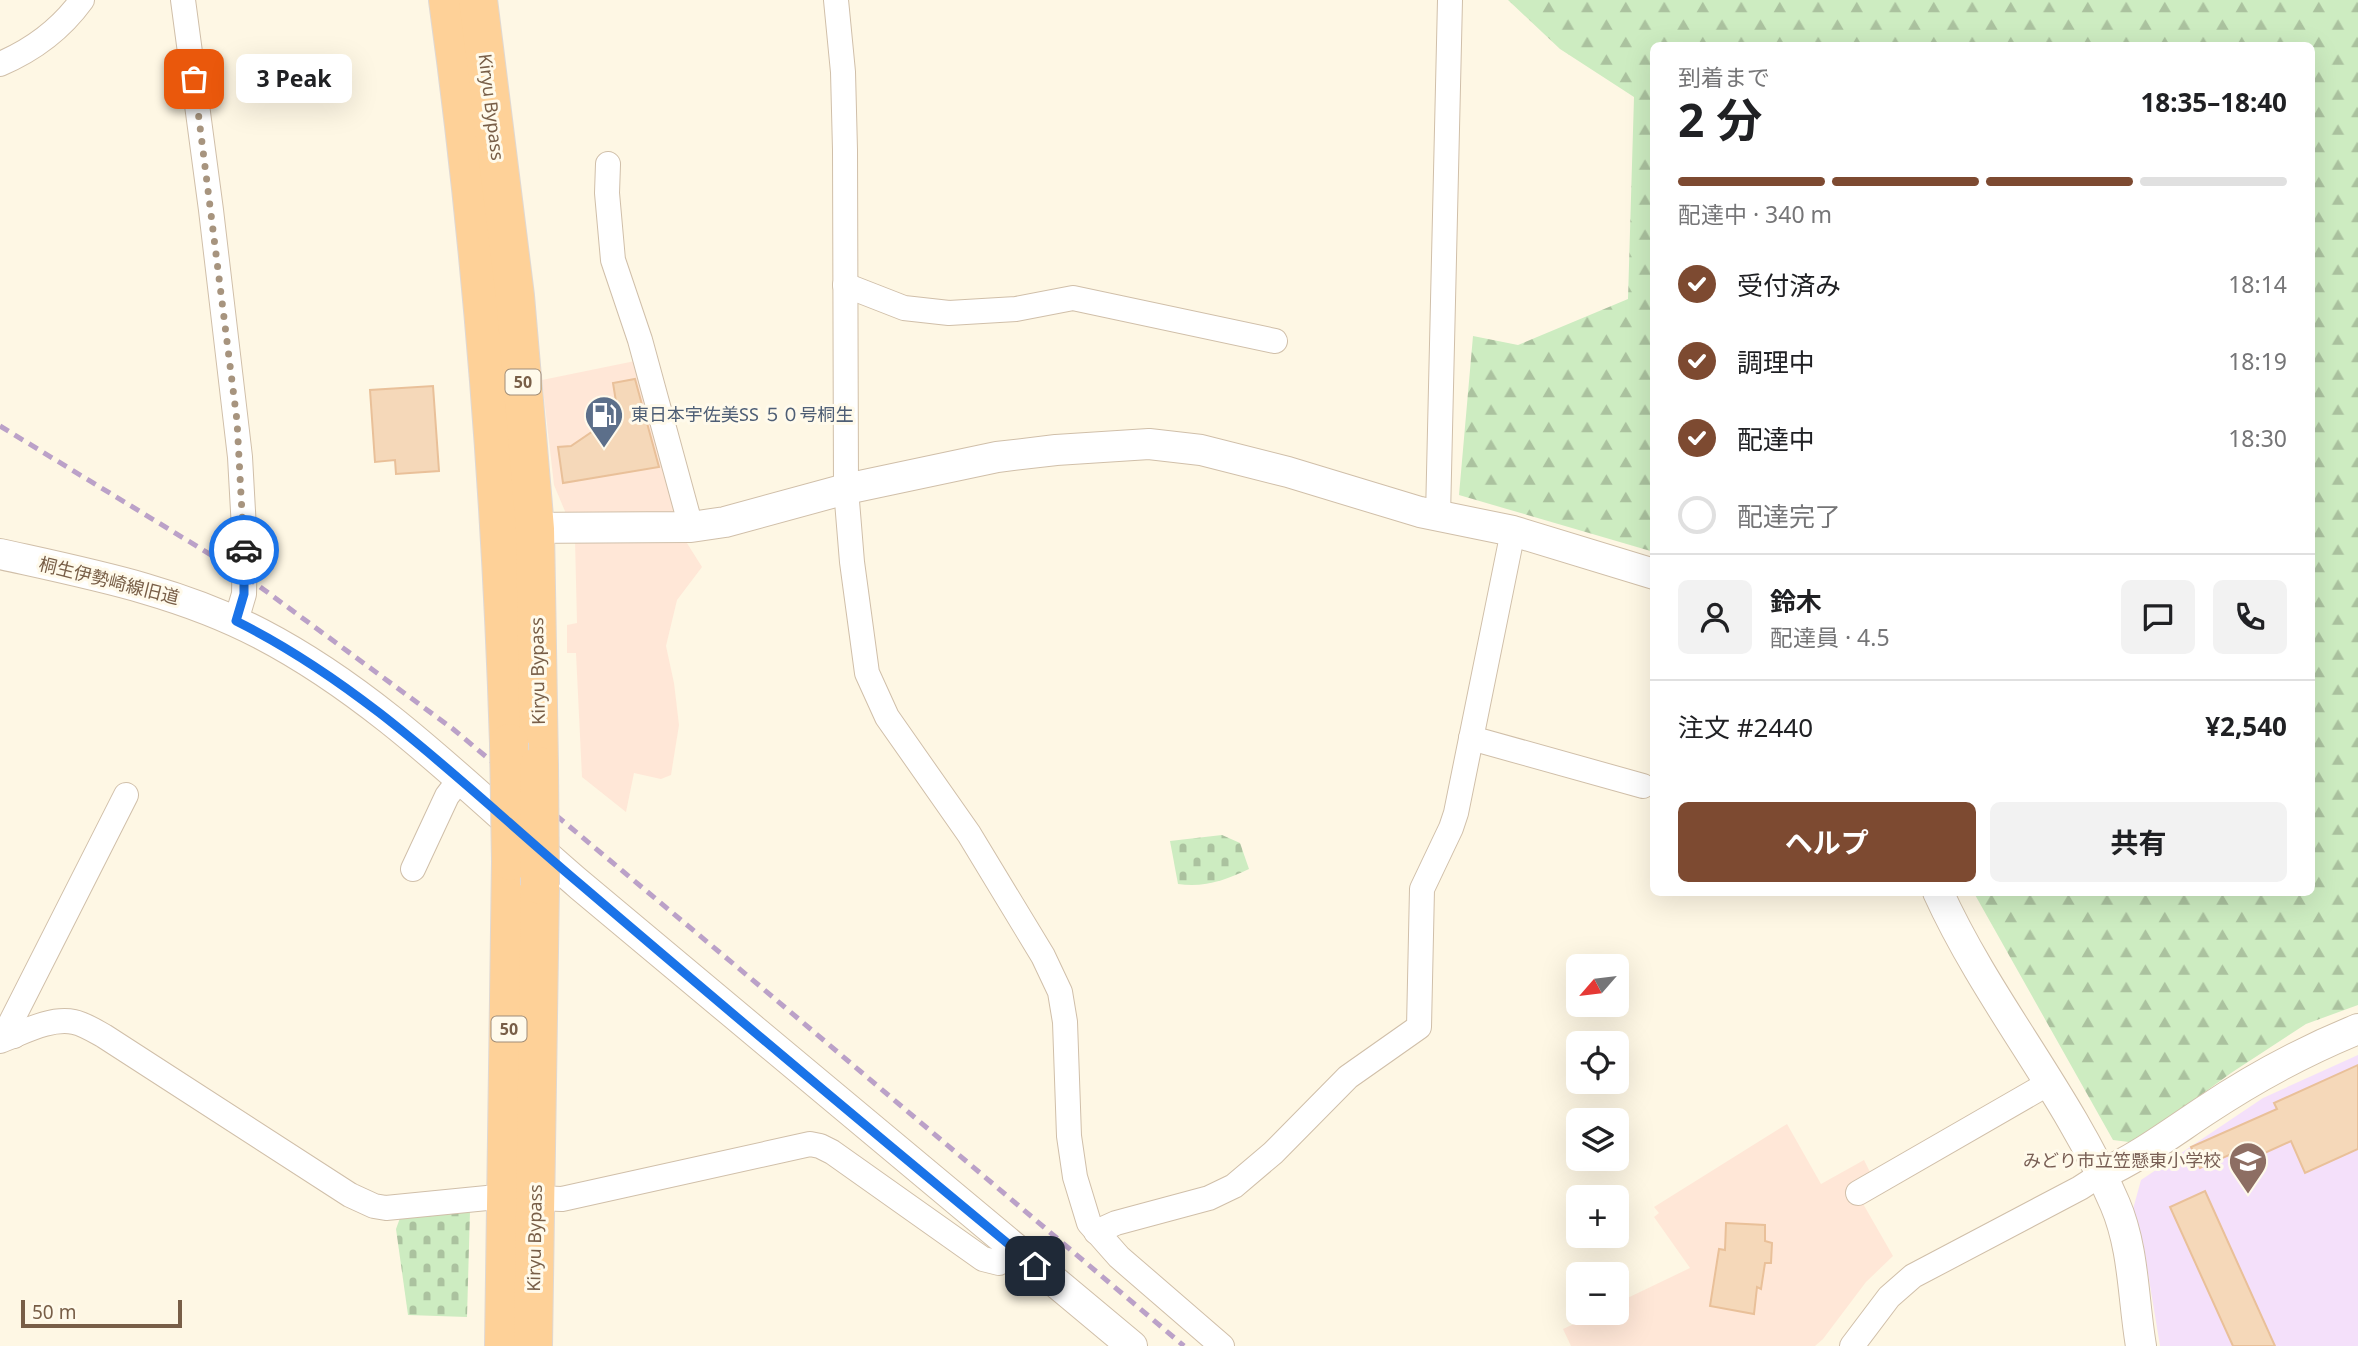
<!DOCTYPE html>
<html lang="ja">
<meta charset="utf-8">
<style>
body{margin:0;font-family:"Noto Sans","Noto Sans JP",sans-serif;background:#f2f2f2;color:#202124;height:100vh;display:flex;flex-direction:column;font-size:26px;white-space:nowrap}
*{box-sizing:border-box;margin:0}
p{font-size:23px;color:#757577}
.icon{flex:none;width:38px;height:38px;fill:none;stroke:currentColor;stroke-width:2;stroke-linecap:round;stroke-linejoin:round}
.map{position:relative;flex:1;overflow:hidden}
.details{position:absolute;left:1650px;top:42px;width:665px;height:854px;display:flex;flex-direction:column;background:#fff;border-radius:10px;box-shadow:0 7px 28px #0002}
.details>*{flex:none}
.needle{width:46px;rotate:242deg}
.buttons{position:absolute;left:1566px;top:954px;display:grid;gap:14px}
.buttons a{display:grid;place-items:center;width:63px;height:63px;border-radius:10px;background:#fff;box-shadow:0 7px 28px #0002;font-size:35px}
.scale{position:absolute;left:21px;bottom:18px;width:161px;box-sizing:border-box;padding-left:7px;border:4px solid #785e47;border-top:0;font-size:19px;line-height:24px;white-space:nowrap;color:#785e47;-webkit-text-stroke:5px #fffaeb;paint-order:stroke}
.pin{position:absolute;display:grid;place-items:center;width:60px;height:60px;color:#fff;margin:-30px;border-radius:14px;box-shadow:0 4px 10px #0006}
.courier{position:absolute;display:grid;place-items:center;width:70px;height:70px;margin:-35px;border:5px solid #1a73e8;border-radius:50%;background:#fff;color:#222;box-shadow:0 2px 9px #0007}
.bubble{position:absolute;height:49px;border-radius:10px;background:#fff;box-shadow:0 7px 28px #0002;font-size:23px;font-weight:700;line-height:49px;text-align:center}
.headline em{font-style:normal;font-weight:700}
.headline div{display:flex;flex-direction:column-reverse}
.headline{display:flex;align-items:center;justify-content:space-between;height:119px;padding:0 28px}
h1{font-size:46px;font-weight:700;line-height:52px}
.bar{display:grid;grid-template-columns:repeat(4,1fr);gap:10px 7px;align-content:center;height:84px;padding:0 28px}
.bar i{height:9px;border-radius:5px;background:#e0e0e0}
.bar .on{background:#7d4a31}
.bar p{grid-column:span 4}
.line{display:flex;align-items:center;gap:18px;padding:0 28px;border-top:2px solid #e0e0e0}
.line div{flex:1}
.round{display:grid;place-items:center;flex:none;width:74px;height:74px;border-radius:10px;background:#f2f2f2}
ol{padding:0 28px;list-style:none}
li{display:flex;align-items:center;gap:21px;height:77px}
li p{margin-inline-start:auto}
li .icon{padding:7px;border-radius:50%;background:#7d4a31;color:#fff;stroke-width:4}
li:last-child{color:#757577}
li i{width:38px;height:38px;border:4px solid #e0e0e0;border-radius:50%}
.primary-button{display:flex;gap:14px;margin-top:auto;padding:14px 28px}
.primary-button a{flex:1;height:80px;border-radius:10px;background:#7d4a31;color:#fff;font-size:28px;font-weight:700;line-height:80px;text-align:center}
.primary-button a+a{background:#f2f2f2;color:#202124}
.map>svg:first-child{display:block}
.commercial{fill:#ffe7d7}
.education{fill:#f4e0fa}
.forest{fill:url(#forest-firs)}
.cemetery{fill:url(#cemetery-stones)}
.building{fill:#f5d8b9;stroke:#e9c099;stroke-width:2}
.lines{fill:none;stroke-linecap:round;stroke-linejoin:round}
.minor-casing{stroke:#d0bfa9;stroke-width:26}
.tertiary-casing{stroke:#d0bfa9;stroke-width:32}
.trunk-casing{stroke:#dfd8d3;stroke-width:40}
.minor{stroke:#fff;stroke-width:24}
.tertiary{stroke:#fff;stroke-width:30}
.trunk{stroke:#fed198;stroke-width:38}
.rail{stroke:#bba1c8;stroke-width:5;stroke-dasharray:10 7;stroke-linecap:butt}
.trunk-bridge-casing{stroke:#dfd8d3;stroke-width:40;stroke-linecap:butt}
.trunk-bridge{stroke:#fed198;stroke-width:38}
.done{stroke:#a7947e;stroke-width:7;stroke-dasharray:0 12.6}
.route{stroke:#1a73e8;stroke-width:9}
.labels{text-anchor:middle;stroke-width:6;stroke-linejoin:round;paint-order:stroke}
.shield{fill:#fffaeb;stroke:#a08d78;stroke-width:2}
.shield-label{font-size:16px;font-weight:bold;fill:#785e47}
.street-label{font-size:18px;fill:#785e47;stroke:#fffaeb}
.service-label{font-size:18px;fill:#4e5e75;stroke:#fffaeb;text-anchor:start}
.education-label{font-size:18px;fill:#785e54;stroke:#fffaeb;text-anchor:end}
</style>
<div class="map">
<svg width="2358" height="1346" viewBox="0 0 2358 1346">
<defs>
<pattern id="forest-firs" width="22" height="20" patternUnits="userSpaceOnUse" patternTransform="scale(1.75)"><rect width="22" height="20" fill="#cdecc1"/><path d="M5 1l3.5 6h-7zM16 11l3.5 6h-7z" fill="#abc29f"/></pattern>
<pattern id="cemetery-stones" width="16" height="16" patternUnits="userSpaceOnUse" patternTransform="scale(1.75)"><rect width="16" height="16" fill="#cdecc1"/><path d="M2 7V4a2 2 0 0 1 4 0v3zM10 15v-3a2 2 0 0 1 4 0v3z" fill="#abc29f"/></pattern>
</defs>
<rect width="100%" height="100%" fill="#fef7e4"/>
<!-- commercial -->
<g class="commercial">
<polygon points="635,361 675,509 669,517 567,516 554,485 542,380"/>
<polygon points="575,540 685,540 702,567 677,600 666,646 674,683 679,725 671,775 661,779 634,773 626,812 582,777 576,653 567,653 567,625 577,623"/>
<polygon points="1787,1124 1821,1184 1864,1160 1871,1174 1862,1202 1893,1256 1866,1282 1823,1339 1815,1346 1571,1346 1563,1329 1598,1313 1617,1312 1617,1303 1690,1268 1654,1217 1659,1213 1654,1207"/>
</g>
<!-- education -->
<polygon class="education" points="2358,1055 2358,1346 2160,1346 2143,1243 2133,1209 2141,1180 2263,1098"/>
<!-- forest -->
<polygon class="forest" points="1508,0 2358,0 2358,1005 2306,1024 2231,1073 2139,1140 2129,1142 2113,1140 1974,893 2312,892 2312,46 1654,46 1654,552 1459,495 1473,336 1518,345 1628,299 1634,97 1560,49"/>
<!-- cemetery -->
<g class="cemetery">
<path d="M1222,835L1240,843L1249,869C1226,880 1204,888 1178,884L1170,841Z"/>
<polygon points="470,1211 467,1317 408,1315 396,1229 400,1218"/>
</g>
<!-- building -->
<g class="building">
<polygon points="635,379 659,467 563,483 558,447 571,446 618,414 613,383"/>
<polygon points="433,386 439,471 396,474 395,460 375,462 370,390"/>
<polygon points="2358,1065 2358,1149 2305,1173 2291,1141 2234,1167 2229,1155 2200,1168 2191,1147 2277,1109 2274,1103"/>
<polygon points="2205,1191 2275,1346 2233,1346 2170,1207"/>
<polygon points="1726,1223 1765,1225 1765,1241 1772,1243 1771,1263 1765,1263 1761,1289 1757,1287 1754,1314 1710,1306 1719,1249 1725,1250"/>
</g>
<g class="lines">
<!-- minor casing -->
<g class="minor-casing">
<g id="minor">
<polyline points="183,0 211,210 240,457 245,547 244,594 236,621"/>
<polyline points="836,0 843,72 845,150 846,489 852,562 867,673 887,717 969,834 1043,956 1060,992 1065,1022 1069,1136 1075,1177 1089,1223 1119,1257 1222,1346"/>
<path d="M0,64C33,50 61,29 82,0"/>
<polyline points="608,164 607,193 613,260 640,340 691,527"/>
<polyline points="845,285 904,308 949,313 1016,309 1073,298 1275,341"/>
<polyline points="1438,516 1450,0"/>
<polyline points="1471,738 1643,786"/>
<polyline points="413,869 447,796 460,779"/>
<polyline points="14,1036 11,1022 126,795"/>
<path d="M0,1041C22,1033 50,1017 74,1022C84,1024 95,1031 104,1036L350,1195L374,1206L386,1208L507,1196"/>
<polyline points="1858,1193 2049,1083"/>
<polyline points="536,1198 562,1199 810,1144 820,1146 832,1152 983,1259 999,1263 1017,1251"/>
<polyline points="1096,1232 1116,1223 1209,1198 1234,1186 1273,1153 1348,1077 1419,1027 1422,889 1451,828 1456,813 1513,531"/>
<polyline points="1852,1346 1889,1297 1913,1276 2080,1188 2100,1175"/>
</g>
</g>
<!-- tertiary casing -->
<g class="tertiary-casing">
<g id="tertiary">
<polyline points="515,528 691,527 725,522 846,489 997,457 1056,450 1149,444 1201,450 1288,472 1420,512 1513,531 1654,574"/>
<path d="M0,554C90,574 179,591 261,634C382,697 478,798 581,886C764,1040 949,1191 1132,1346"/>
<path d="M1938,892C1988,1002 2068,1094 2115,1204C2134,1248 2133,1299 2141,1346"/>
<path d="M2100,1175C2138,1158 2171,1133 2206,1110C2254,1078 2304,1051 2358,1029"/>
</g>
</g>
<!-- trunk casing -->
<g class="trunk-casing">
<g id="trunk">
<path d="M448,0C482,247 501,494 509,743"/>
<polyline points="478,0 515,296 535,529 539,766"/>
<polyline points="504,1346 511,861"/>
<polyline points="533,1346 540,885"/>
</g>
</g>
<!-- minor -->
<use href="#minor" class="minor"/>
<!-- tertiary -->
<use href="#tertiary" class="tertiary"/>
<!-- trunk -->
<use href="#trunk" class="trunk"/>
<!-- rail -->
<polyline class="rail" points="0,426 244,575 453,729 761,987 1184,1346"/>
<!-- trunk-bridge casing -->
<g class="trunk-bridge-casing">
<g id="trunk-bridge">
<polyline points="509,743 511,861"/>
<polyline points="539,766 540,885"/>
</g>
</g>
<!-- trunk-bridge -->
<use href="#trunk-bridge" class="trunk-bridge"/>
</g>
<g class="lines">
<!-- done -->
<polyline class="done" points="194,79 237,421 244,550"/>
<!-- route -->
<path class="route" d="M244,550V594L236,621C367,686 470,791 580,884C731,1013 882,1140 1035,1266"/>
</g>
<!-- icons -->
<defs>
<g id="fuel-pin" transform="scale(2.0125)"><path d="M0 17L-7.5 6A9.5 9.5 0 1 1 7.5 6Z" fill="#5c6f8a" stroke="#fffaeb"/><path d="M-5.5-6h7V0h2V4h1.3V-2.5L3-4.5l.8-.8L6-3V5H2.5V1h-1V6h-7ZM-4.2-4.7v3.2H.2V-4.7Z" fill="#fff"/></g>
<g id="school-pin" transform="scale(2.0125)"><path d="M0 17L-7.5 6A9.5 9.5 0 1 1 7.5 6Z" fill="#8d6e63" stroke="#fffaeb"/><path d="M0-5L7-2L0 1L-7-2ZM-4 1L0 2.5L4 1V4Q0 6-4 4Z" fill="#fff"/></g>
</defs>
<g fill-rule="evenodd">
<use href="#fuel-pin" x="604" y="415"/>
<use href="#school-pin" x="2248" y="1161"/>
</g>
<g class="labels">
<!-- shield labels -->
<g class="shield">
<rect x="505.5" y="369.5" width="35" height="25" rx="5"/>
<rect x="491.5" y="1016.5" width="35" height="25" rx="5"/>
</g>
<g class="shield-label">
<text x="523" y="388">50</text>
<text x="509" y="1035">50</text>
</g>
<!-- street labels -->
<g class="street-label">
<text transform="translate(491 107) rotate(83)" y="6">Kiryu Bypass</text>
<text transform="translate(109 581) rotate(14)" y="6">桐生伊勢崎線旧道</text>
<text transform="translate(538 671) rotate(-91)" y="6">Kiryu Bypass</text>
<text transform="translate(535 1238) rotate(-89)" y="6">Kiryu Bypass</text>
</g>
<!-- service labels -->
<g class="service-label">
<text x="631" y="421">東日本宇佐美SS ５０号桐生</text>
</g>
<!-- education labels -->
<g class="education-label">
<text x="2221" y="1167">みどり市立笠懸東小学校</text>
</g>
</g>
</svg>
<div class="buttons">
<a><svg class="needle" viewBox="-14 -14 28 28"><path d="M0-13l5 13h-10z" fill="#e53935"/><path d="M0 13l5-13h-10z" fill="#757577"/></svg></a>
<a><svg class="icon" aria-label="locate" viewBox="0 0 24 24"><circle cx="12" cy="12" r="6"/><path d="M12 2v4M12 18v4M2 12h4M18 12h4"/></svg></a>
<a><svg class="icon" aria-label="layers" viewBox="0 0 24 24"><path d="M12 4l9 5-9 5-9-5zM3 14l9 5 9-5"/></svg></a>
<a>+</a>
<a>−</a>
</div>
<div class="scale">50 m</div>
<div class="pin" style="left:194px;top:79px;background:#ea580c"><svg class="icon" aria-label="bag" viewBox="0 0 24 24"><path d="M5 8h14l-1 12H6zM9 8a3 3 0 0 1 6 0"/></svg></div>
<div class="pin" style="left:1035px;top:1266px;background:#1f2937"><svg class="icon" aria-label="home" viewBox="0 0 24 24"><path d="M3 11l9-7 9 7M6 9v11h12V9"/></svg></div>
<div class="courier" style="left:244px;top:550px"><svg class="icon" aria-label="car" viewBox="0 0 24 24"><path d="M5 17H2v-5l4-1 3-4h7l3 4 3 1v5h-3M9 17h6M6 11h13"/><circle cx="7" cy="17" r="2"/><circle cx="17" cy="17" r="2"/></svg></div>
<div class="bubble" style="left:236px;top:54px;width:116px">3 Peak</div>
<section class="details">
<div class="headline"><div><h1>2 分</h1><p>到着まで</p></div><em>18:35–18:40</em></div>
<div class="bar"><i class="on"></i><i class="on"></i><i class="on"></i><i></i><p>配達中 · 340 m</p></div>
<ol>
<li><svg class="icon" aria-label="check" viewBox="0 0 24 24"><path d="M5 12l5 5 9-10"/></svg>受付済み<p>18:14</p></li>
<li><svg class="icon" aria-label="check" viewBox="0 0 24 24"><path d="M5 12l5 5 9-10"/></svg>調理中<p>18:19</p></li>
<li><svg class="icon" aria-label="check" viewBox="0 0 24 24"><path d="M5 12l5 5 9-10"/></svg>配達中<p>18:30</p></li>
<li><i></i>配達完了</li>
</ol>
<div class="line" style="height:126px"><a class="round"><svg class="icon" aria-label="person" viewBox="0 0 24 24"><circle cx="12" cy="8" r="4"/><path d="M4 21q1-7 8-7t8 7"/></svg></a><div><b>鈴木</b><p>配達員 · 4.5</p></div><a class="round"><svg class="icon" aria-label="chat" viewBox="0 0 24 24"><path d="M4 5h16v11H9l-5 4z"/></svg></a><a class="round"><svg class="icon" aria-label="phone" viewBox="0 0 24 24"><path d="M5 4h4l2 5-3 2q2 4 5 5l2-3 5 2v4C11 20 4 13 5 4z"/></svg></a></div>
<div class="line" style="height:91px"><div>注文 #2440</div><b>¥2,540</b></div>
<div class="primary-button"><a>ヘルプ</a><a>共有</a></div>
</section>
</div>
